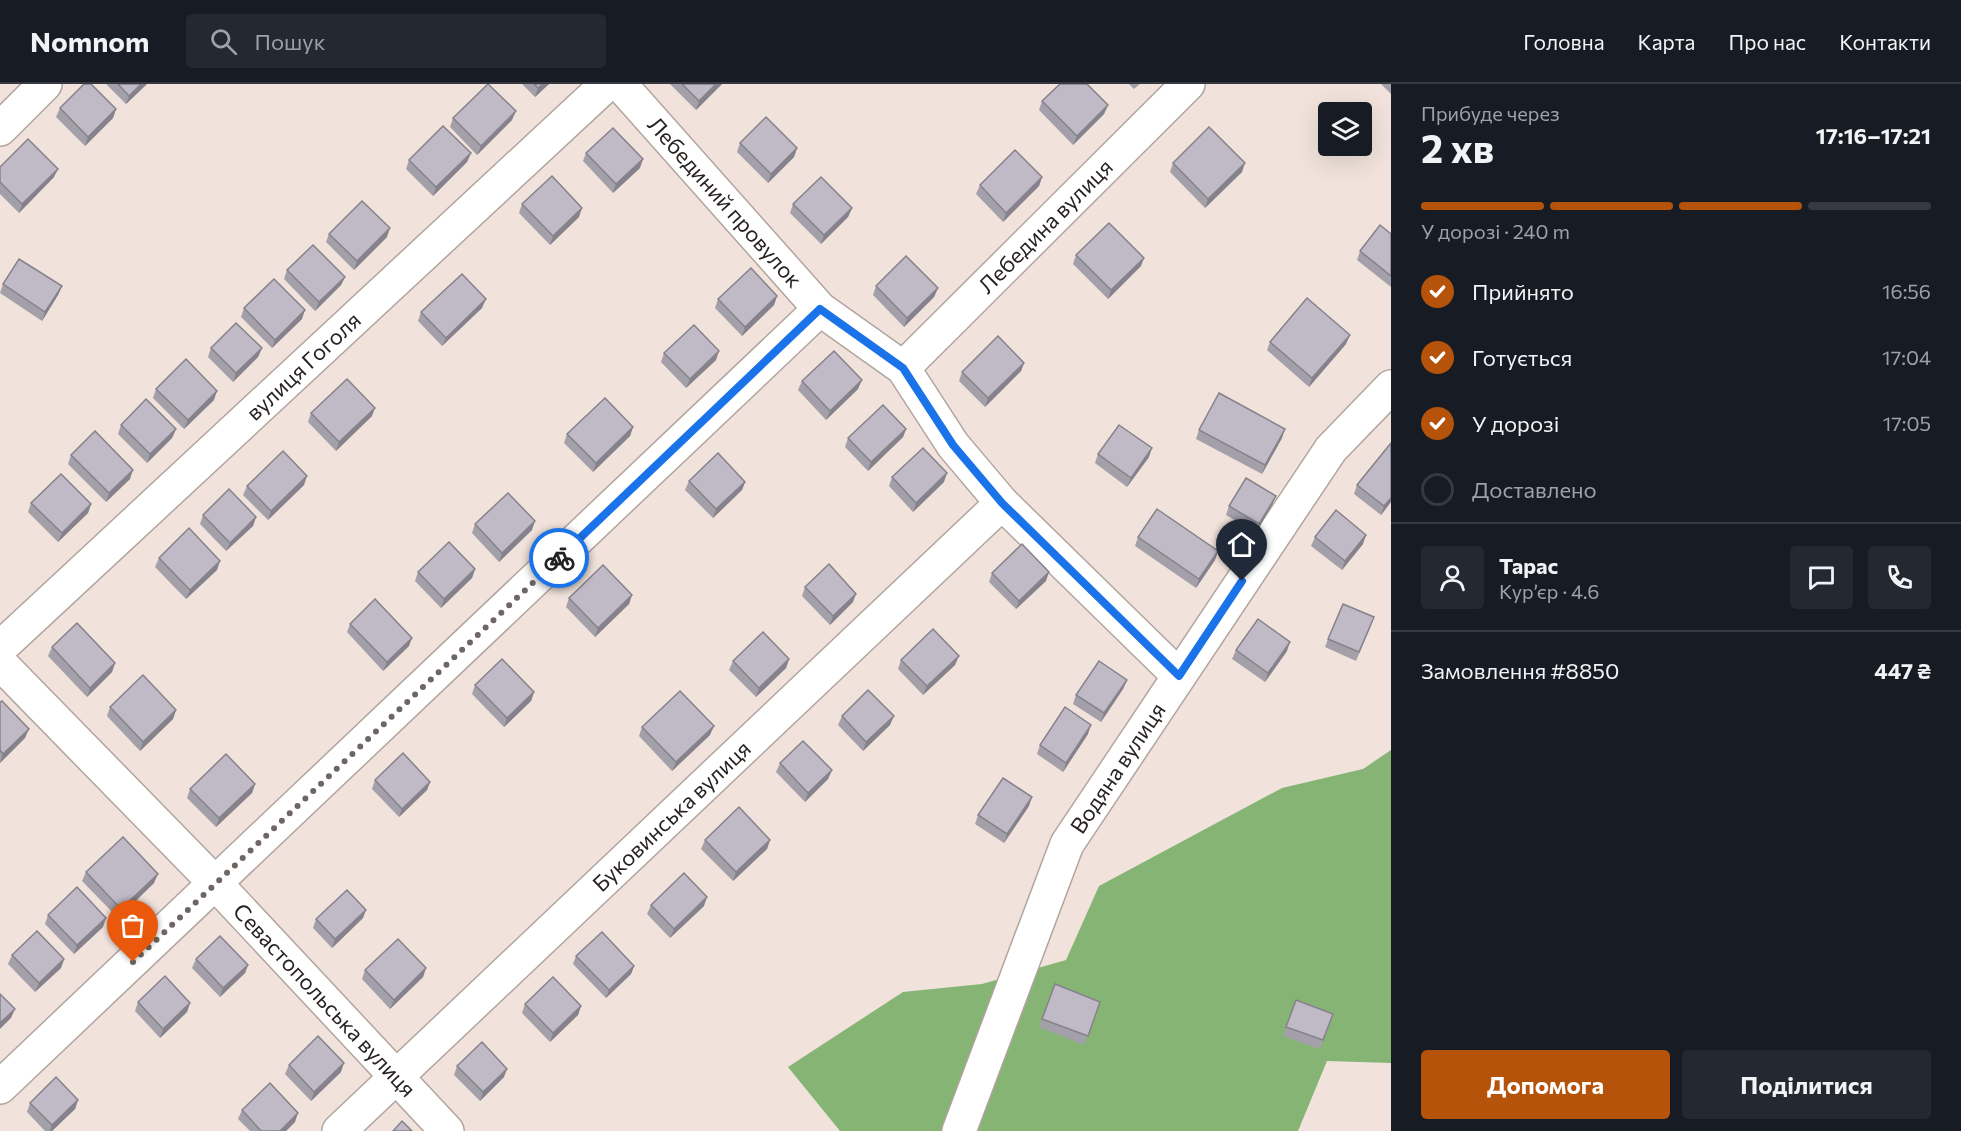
<!DOCTYPE html>
<html lang="uk">
<meta charset="utf-8">
<style>
body{margin:0;font-family:Commissioner,sans-serif;background:#242831;color:#f1f3f6;height:100vh;display:flex;flex-direction:column;font-size:22px;white-space:nowrap}
*{box-sizing:border-box;margin:0}
p{font-size:20px;color:#9ea1a6}
.icon{flex:none;width:33px;height:33px;fill:none;stroke:currentColor;stroke-width:2;stroke-linecap:round;stroke-linejoin:round}
.map{position:relative;flex:1;overflow:hidden}
.panel{display:flex;flex-direction:column;background:#171b24;width:570px}
.panel>*{flex:none}
.controls{position:absolute;left:1318px;top:18px;display:grid;gap:12px}
.controls a{display:grid;place-items:center;width:54px;height:54px;border-radius:6px;background:#171b24;box-shadow:0 6px 24px #0002;font-size:30px}
.pin{position:absolute;display:grid;place-items:center;width:51px;height:51px;color:#fff;margin:-62px -26px;border-radius:50% 50% 50% 0;rotate:-45deg;box-shadow:0 0 6px #0007}
.pin .icon{rotate:45deg}
.courier{position:absolute;display:grid;place-items:center;width:60px;height:60px;margin:-30px;border:4px solid #1a73e8;border-radius:50%;background:#fff;color:#222;box-shadow:0 2px 8px #0007}
.overview em{font-style:normal;font-weight:700}
.overview div{display:flex;flex-direction:column-reverse}
.overview{display:flex;align-items:center;justify-content:space-between;height:102px;padding:0 30px}
h1{font-size:39px;font-weight:700;line-height:45px}
.bar{display:grid;grid-template-columns:repeat(4,1fr);gap:9px 6px;align-content:center;height:72px;padding:0 30px}
.bar i{height:8px;border-radius:4px;background:#363941}
.bar .selected{background:#b45309}
.bar p{grid-column:span 4}
.line{display:flex;align-items:center;gap:15px;padding:0 30px;border-top:2px solid #363941}
.line div{flex:1}
.round{display:grid;place-items:center;flex:none;width:63px;height:63px;border-radius:6px;background:#242831}
ol{padding:0 30px;list-style:none}
li{display:flex;align-items:center;gap:18px;height:66px}
li p{margin-inline-start:auto}
li .icon{padding:6px;border-radius:50%;background:#b45309;color:#fff;stroke-width:4}
li:last-child{color:#9ea1a6}
li i{width:33px;height:33px;border:3px solid #363941;border-radius:50%}
.cta{display:flex;gap:12px;margin-top:auto;padding:12px 30px}
.cta a{flex:1;height:69px;border-radius:6px;background:#b45309;color:#fff;font-size:24px;font-weight:700;line-height:69px;text-align:center}
.cta a+a{background:#242831;color:#f1f3f6}
header{display:flex;align-items:center;gap:36px;box-sizing:border-box;height:84px;padding:0 30px;background:#171b24;border-bottom:2px solid #363941}
header strong{font-size:28px}
nav{display:flex;gap:33px;margin-inline-start:auto;font-size:21px}
.search{width:420px;height:54px;background:#242831;display:flex;align-items:center;gap:15px;box-sizing:border-box;padding:0 21px;border-radius:6px;color:#9ea1a6;font-size:22px}
main{display:flex;flex:1;min-height:0}
.map>svg:first-child{display:block}
.forest{fill:#85b475}
.lines{fill:none;stroke-linecap:round;stroke-linejoin:round}
.minor-casing{stroke:#b1a59e;stroke-width:36}
.minor{stroke:#fff;stroke-width:33}
.wall{fill:#a4a0aa}
.shaded-wall{fill:#86828b}
.building{fill:#bfbac6;stroke:#86828b;stroke-width:1.5}
.done{stroke:#6e6662;stroke-width:6;stroke-dasharray:0 10.8}
.route{stroke:#1a73e8;stroke-width:8}
.labels{text-anchor:middle;stroke-width:5;stroke-linejoin:round;paint-order:stroke}
.street-label{font-size:22px;fill:#282321;stroke:#fff}
</style>
<header>
<strong>Nomnom</strong>
<div class="search"><svg class="icon" aria-label="search" viewBox="0 0 24 24"><circle cx="10" cy="10" r="6"/><path d="M15 15l6 6"/></svg>Пошук</div>
<nav><a>Головна</a><a>Карта</a><a>Про нас</a><a>Контакти</a></nav>
</header>
<main>
<div class="map">
<svg width="1391" height="1047" viewBox="0 0 1391 1047">
<rect width="100%" height="100%" fill="#f1e3db"/>
<!-- forest -->
<polygon class="forest" points="1391,666 1391,979 1327,977 1298,1047 840,1047 788,983 903,908 982,900 1066,876 1099,802 1282,704 1363,685"/>
<g class="lines">
<!-- minor casing -->
<g class="minor-casing">
<g id="minor">
<path id="s1" d="M620,0L820,225L903,284L953,361L1002,419L1179,592"/>
<polyline points="0,45 45,0"/>
<path id="s2" d="M903,284L1188,0"/>
<path id="s3" d="M0,564L607,0"/>
<path id="s4" d="M0,579L216,800L447,1047"/>
<polyline points="0,1003 820,225"/>
<path id="s5" d="M339,1047L1002,419"/>
<path id="s6" d="M959,1047L1067,760L1331,365L1391,303"/>
</g>
</g>
<!-- minor -->
<use href="#minor" class="minor"/>
</g>
<!-- wall -->
<g class="wall">
<polygon points="106,0 147,0 126,20"/>
<polygon points="522,0 549,0 535,13"/>
<polygon points="670,0 722,0 696,26"/>
<polygon points="1129,0 1140,0 1134,5"/>
<polygon points="1381,0 1391,0 1391,10"/>
<polygon points="1042,17 1108,21 1104,30 1073,61 1039,26"/>
<polygon points="60,24 116,25 113,34 85,62 56,33"/>
<polygon points="453,34 512,36 477,71 450,43"/>
<polygon points="740,59 797,64 794,73 768,99 737,68"/>
<polygon points="471,69 467,78 433,112 406,85 409,76"/>
<polygon points="586,69 640,84 613,109 583,77"/>
<polygon points="1173,79 1242,88 1205,124 1170,88"/>
<polygon points="0,83 54,93 19,129 0,110"/>
<polygon points="1042,93 1039,102 1003,138 976,110 980,101"/>
<polygon points="522,120 579,133 550,161 519,129"/>
<polygon points="793,120 852,124 848,133 821,160 790,129"/>
<polygon points="329,150 387,153 354,186 326,158"/>
<polygon points="1391,150 1391,203 1357,176 1360,167"/>
<polygon points="1076,171 1141,182 1108,215 1073,180"/>
<polygon points="287,186 345,193 341,201 315,227 284,195"/>
<polygon points="3,200 62,202 58,211 42,237 0,209"/>
<polygon points="876,202 938,204 934,213 904,243 873,211"/>
<polygon points="777,212 774,221 742,252 715,224 718,215"/>
<polygon points="244,224 302,235 272,264 241,233"/>
<polygon points="482,224 442,262 418,237 421,228"/>
<polygon points="1270,258 1346,260 1309,303 1267,266"/>
<polygon points="211,264 262,264 258,273 233,298 208,273"/>
<polygon points="664,269 716,276 686,304 661,278"/>
<polygon points="1024,279 1021,287 985,323 959,297 962,288"/>
<polygon points="802,297 858,305 826,336 798,306"/>
<polygon points="156,305 214,316 184,345 153,314"/>
<polygon points="311,329 372,332 336,367 308,338"/>
<polygon points="121,341 176,345 172,354 147,379 118,350"/>
<polygon points="633,343 630,352 593,388 564,359 567,350"/>
<polygon points="906,345 903,353 868,387 845,363 848,354"/>
<polygon points="1199,346 1282,354 1262,390 1196,355"/>
<polygon points="1098,370 1149,373 1127,403 1095,379"/>
<polygon points="71,371 130,395 106,418 68,380"/>
<polygon points="892,393 944,398 913,428 889,402"/>
<polygon points="689,397 745,398 742,406 713,434 685,406"/>
<polygon points="304,401 268,436 243,411 247,402"/>
<polygon points="1357,401 1391,418 1381,431 1354,410"/>
<polygon points="1276,412 1272,421 1256,449 1226,431 1229,422"/>
<polygon points="31,419 91,420 88,429 58,458 28,428"/>
<polygon points="203,431 256,433 253,442 226,467 200,440"/>
<polygon points="475,440 532,446 499,478 472,449"/>
<polygon points="1138,453 1218,467 1215,476 1196,504 1135,462"/>
<polygon points="1315,453 1363,460 1342,486 1311,462"/>
<polygon points="159,474 217,486 186,515 155,483"/>
<polygon points="475,485 472,494 441,524 415,497 418,488"/>
<polygon points="992,489 1046,497 1016,525 989,498"/>
<polygon points="805,503 853,518 830,541 802,512"/>
<polygon points="632,511 629,520 595,553 566,523 569,514"/>
<polygon points="350,540 409,562 383,587 347,548"/>
<polygon points="1371,542 1356,577 1325,563 1328,555"/>
<polygon points="52,563 115,579 112,588 87,613 48,572"/>
<polygon points="1236,566 1287,567 1265,598 1232,575"/>
<polygon points="789,575 786,584 756,613 729,586 733,577"/>
<polygon points="901,576 955,581 923,611 898,585"/>
<polygon points="1127,596 1123,605 1101,638 1073,620 1076,611"/>
<polygon points="475,601 534,608 531,617 504,643 472,610"/>
<polygon points="0,618 25,654 0,679"/>
<polygon points="110,623 176,626 173,635 140,667 107,632"/>
<polygon points="842,632 890,641 863,667 838,641"/>
<polygon points="642,643 710,651 672,687 639,652"/>
<polygon points="1088,650 1063,688 1037,670 1040,661"/>
<polygon points="780,679 832,686 828,695 805,718 776,688"/>
<polygon points="375,696 430,698 427,706 399,733 372,705"/>
<polygon points="255,700 252,709 216,743 187,714 190,705"/>
<polygon points="1029,722 1004,759 975,740 978,731"/>
<polygon points="705,756 770,756 767,765 733,797 701,765"/>
<polygon points="86,788 154,799 118,834 82,797"/>
<polygon points="651,821 704,822 670,854 647,830"/>
<polygon points="48,831 103,843 74,870 45,840"/>
<polygon points="363,834 332,864 313,844 316,835"/>
<polygon points="12,871 64,875 61,884 35,908 8,880"/>
<polygon points="576,872 634,882 631,890 606,914 573,880"/>
<polygon points="196,875 248,881 245,889 220,913 192,884"/>
<polygon points="426,884 423,893 390,925 362,895 365,886"/>
<polygon points="1296,916 1333,930 1320,965 1283,952"/>
<polygon points="138,918 190,919 187,928 160,954 135,927"/>
<polygon points="1100,918 1084,961 1039,943 1042,935"/>
<polygon points="525,920 581,922 578,931 550,958 522,929"/>
<polygon points="289,981 341,988 311,1017 285,990"/>
<polygon points="457,982 504,993 480,1017 454,991"/>
<polygon points="78,1016 75,1025 52,1047 45,1047 27,1028 30,1019"/>
<polygon points="242,1026 295,1038 286,1047 250,1047 238,1035"/>
</g>
<!-- shaded-wall -->
<g class="shaded-wall">
<polygon points="141,0 147,0 126,20 129,12"/>
<polygon points="543,0 549,0 535,13 538,4"/>
<polygon points="716,0 722,0 696,26 699,17"/>
<polygon points="1108,21 1104,30 1073,61 1077,52"/>
<polygon points="116,25 113,34 85,62 88,53"/>
<polygon points="516,27 512,36 477,71 481,62"/>
<polygon points="797,64 794,73 768,99 771,90"/>
<polygon points="471,69 467,78 433,112 436,103"/>
<polygon points="643,75 640,84 613,109 616,100"/>
<polygon points="1245,79 1242,88 1205,124 1208,115"/>
<polygon points="58,85 54,93 19,129 22,120"/>
<polygon points="1042,93 1039,102 1003,138 1006,129"/>
<polygon points="582,124 579,133 550,161 553,152"/>
<polygon points="852,124 848,133 821,160 824,151"/>
<polygon points="390,144 387,153 354,186 357,177"/>
<polygon points="1144,174 1141,182 1108,215 1111,206"/>
<polygon points="345,193 341,201 315,227 319,218"/>
<polygon points="62,202 58,211 42,237 45,228"/>
<polygon points="938,204 934,213 904,243 907,234"/>
<polygon points="777,212 774,221 742,252 745,243"/>
<polygon points="486,215 482,224 442,262 446,254"/>
<polygon points="305,226 302,235 272,264 275,256"/>
<polygon points="1350,251 1346,260 1309,303 1312,294"/>
<polygon points="262,264 258,273 233,298 236,289"/>
<polygon points="719,267 716,276 686,304 690,295"/>
<polygon points="1024,279 1021,287 985,323 988,314"/>
<polygon points="862,296 858,305 826,336 830,327"/>
<polygon points="217,307 214,316 184,345 188,336"/>
<polygon points="375,324 372,332 336,367 339,358"/>
<polygon points="633,343 630,352 593,388 596,379"/>
<polygon points="176,345 172,354 147,379 150,370"/>
<polygon points="906,345 903,353 868,387 871,378"/>
<polygon points="1285,345 1282,354 1262,390 1265,381"/>
<polygon points="1152,364 1149,373 1127,403 1131,394"/>
<polygon points="133,386 130,395 106,418 109,409"/>
<polygon points="947,389 944,398 913,428 916,419"/>
<polygon points="307,392 304,401 268,436 271,427"/>
<polygon points="745,398 742,406 713,434 716,425"/>
<polygon points="1276,412 1272,421 1256,449 1259,440"/>
<polygon points="1391,414 1391,418 1381,431 1384,422"/>
<polygon points="91,420 88,429 58,458 62,449"/>
<polygon points="256,433 253,442 226,467 230,459"/>
<polygon points="535,437 532,446 499,478 502,469"/>
<polygon points="1366,451 1363,460 1342,486 1345,477"/>
<polygon points="1218,467 1215,476 1196,504 1199,495"/>
<polygon points="220,477 217,486 186,515 190,506"/>
<polygon points="475,485 472,494 441,524 444,515"/>
<polygon points="1049,488 1046,497 1016,525 1019,517"/>
<polygon points="856,510 853,518 830,541 833,532"/>
<polygon points="632,511 629,520 595,553 598,544"/>
<polygon points="412,554 409,562 383,587 387,578"/>
<polygon points="1290,558 1287,567 1265,598 1268,589"/>
<polygon points="959,572 955,581 923,611 927,602"/>
<polygon points="789,575 786,584 756,613 759,604"/>
<polygon points="115,579 112,588 87,613 90,604"/>
<polygon points="1127,596 1123,605 1101,638 1104,629"/>
<polygon points="534,608 531,617 504,643 507,634"/>
<polygon points="176,626 173,635 140,667 143,658"/>
<polygon points="894,632 890,641 863,667 866,658"/>
<polygon points="1091,641 1088,650 1063,688 1066,679"/>
<polygon points="714,642 710,651 672,687 676,678"/>
<polygon points="29,645 25,654 0,679 3,670"/>
<polygon points="832,686 828,695 805,718 808,709"/>
<polygon points="430,698 427,706 399,733 402,725"/>
<polygon points="255,700 252,709 216,743 219,734"/>
<polygon points="1032,713 1029,722 1004,759 1007,750"/>
<polygon points="770,756 767,765 733,797 736,788"/>
<polygon points="158,790 154,799 118,834 121,825"/>
<polygon points="707,813 704,822 670,854 674,845"/>
<polygon points="366,826 363,834 332,864 335,855"/>
<polygon points="106,834 103,843 74,870 77,861"/>
<polygon points="64,875 61,884 35,908 39,899"/>
<polygon points="248,881 245,889 220,913 223,904"/>
<polygon points="634,882 631,890 606,914 609,906"/>
<polygon points="426,884 423,893 390,925 394,916"/>
<polygon points="190,919 187,928 160,954 163,945"/>
<polygon points="581,922 578,931 550,958 553,949"/>
<polygon points="15,925 11,934 0,945 0,939"/>
<polygon points="344,979 341,988 311,1017 314,1008"/>
<polygon points="507,985 504,993 480,1017 483,1008"/>
<polygon points="78,1016 75,1025 52,1047 50,1047 52,1041"/>
<polygon points="298,1029 295,1038 286,1047 280,1047"/>
</g>
<!-- building -->
<g class="building">
<polygon points="84,0 91,0 116,25 88,53 60,24"/>
<polygon points="118,0 141,0 129,12"/>
<polygon points="488,0 516,27 481,62 453,34"/>
<polygon points="534,0 543,0 538,4"/>
<polygon points="682,0 716,0 699,17"/>
<polygon points="1060,0 1087,0 1108,21 1077,52 1042,17"/>
<polygon points="766,33 797,64 771,90 740,59"/>
<polygon points="443,42 471,69 436,103 409,76"/>
<polygon points="1209,43 1245,79 1208,115 1173,79"/>
<polygon points="613,44 643,75 616,100 586,69"/>
<polygon points="28,55 58,85 22,120 0,98 0,83"/>
<polygon points="1015,66 1042,93 1006,129 980,101"/>
<polygon points="552,92 582,124 553,152 522,120"/>
<polygon points="821,93 852,124 824,151 793,120"/>
<polygon points="362,117 390,144 357,177 329,150"/>
<polygon points="1109,139 1144,174 1111,206 1076,171"/>
<polygon points="1380,141 1391,150 1391,192 1360,167"/>
<polygon points="313,161 345,193 319,218 287,186"/>
<polygon points="906,172 938,204 907,234 876,202"/>
<polygon points="19,175 62,202 45,228 3,200"/>
<polygon points="751,184 777,212 745,243 718,215"/>
<polygon points="462,190 486,215 446,254 421,228"/>
<polygon points="274,195 305,226 275,256 244,224"/>
<polygon points="1307,214 1350,251 1312,294 1270,258"/>
<polygon points="236,239 262,264 236,289 211,264"/>
<polygon points="694,241 719,267 690,295 664,269"/>
<polygon points="998,252 1024,279 988,314 962,288"/>
<polygon points="834,267 862,296 830,327 802,297"/>
<polygon points="186,275 217,307 188,336 156,305"/>
<polygon points="347,295 375,324 339,358 311,329"/>
<polygon points="1219,309 1285,345 1265,381 1199,346"/>
<polygon points="605,314 633,343 596,379 567,350"/>
<polygon points="146,315 176,345 150,370 121,341"/>
<polygon points="883,321 906,345 871,378 848,354"/>
<polygon points="1119,341 1152,364 1131,394 1098,370"/>
<polygon points="95,347 133,386 109,409 71,371"/>
<polygon points="1391,359 1391,414 1384,422 1357,401"/>
<polygon points="923,364 947,389 916,419 892,393"/>
<polygon points="283,367 307,392 271,427 247,402"/>
<polygon points="718,369 745,398 716,425 689,397"/>
<polygon points="61,390 91,420 62,449 31,419"/>
<polygon points="1246,394 1276,412 1259,440 1229,422"/>
<polygon points="229,405 256,433 230,459 203,431"/>
<polygon points="508,409 535,437 502,469 475,440"/>
<polygon points="1157,425 1218,467 1199,495 1138,453"/>
<polygon points="1336,426 1366,451 1345,477 1315,453"/>
<polygon points="189,444 220,477 190,506 159,474"/>
<polygon points="449,458 475,485 444,515 418,488"/>
<polygon points="1022,460 1049,488 1019,517 992,489"/>
<polygon points="829,480 856,510 833,532 805,503"/>
<polygon points="603,481 632,511 598,544 569,514"/>
<polygon points="375,515 412,554 387,578 350,540"/>
<polygon points="1343,520 1374,533 1359,568 1328,555"/>
<polygon points="1258,535 1290,558 1268,589 1236,566"/>
<polygon points="77,539 115,579 90,604 52,563"/>
<polygon points="933,545 959,572 927,602 901,576"/>
<polygon points="763,548 789,575 759,604 733,577"/>
<polygon points="502,575 534,608 507,634 475,601"/>
<polygon points="1099,577 1127,596 1104,629 1076,611"/>
<polygon points="143,591 176,626 143,658 110,623"/>
<polygon points="868,606 894,632 866,658 842,632"/>
<polygon points="680,607 714,642 676,678 642,643"/>
<polygon points="2,617 29,645 3,670 0,666 0,618"/>
<polygon points="1065,623 1091,641 1066,679 1040,661"/>
<polygon points="803,657 832,686 808,709 780,679"/>
<polygon points="403,669 430,698 402,725 375,696"/>
<polygon points="226,670 255,700 219,734 190,705"/>
<polygon points="1003,694 1032,713 1007,750 978,731"/>
<polygon points="739,723 770,756 736,788 705,756"/>
<polygon points="123,753 158,790 121,825 86,788"/>
<polygon points="684,789 707,813 674,845 651,821"/>
<polygon points="77,803 106,834 77,861 48,831"/>
<polygon points="347,806 366,826 335,855 316,835"/>
<polygon points="37,847 64,875 39,899 12,871"/>
<polygon points="602,848 634,882 609,906 576,872"/>
<polygon points="220,852 248,881 223,904 196,875"/>
<polygon points="398,855 426,884 394,916 365,886"/>
<polygon points="165,892 190,919 163,945 138,918"/>
<polygon points="553,893 581,922 553,949 525,920"/>
<polygon points="1055,900 1100,918 1088,952 1042,935"/>
<polygon points="0,910 15,925 0,939"/>
<polygon points="1296,916 1333,930 1323,956 1286,943"/>
<polygon points="318,952 344,979 314,1008 289,981"/>
<polygon points="482,958 507,985 483,1008 457,982"/>
<polygon points="56,993 78,1016 52,1041 30,1019"/>
<polygon points="270,999 298,1029 280,1047 261,1047 242,1026"/>
<polygon points="402,1037 412,1047 393,1047"/>
</g>
<g class="lines">
<!-- done -->
<polyline class="done" points="133,878 559,474"/>
<!-- route -->
<polyline class="route" points="559,474 820,225 903,284 953,361 1002,419 1179,592 1242,497"/>
</g>
<g class="labels">
<!-- street labels -->
<g class="street-label">
<text dy="8" stroke="none"><textPath href="#s1" startOffset="158">Лебединий провулок</textPath></text>
<text dy="8" stroke="none"><textPath href="#s2" startOffset="201">Лебедина вулиця</textPath></text>
<text dy="8" stroke="none"><textPath href="#s3" startOffset="414">вулиця Гоголя</textPath></text>
<text dy="8" stroke="none"><textPath href="#s6" startOffset="398">Водяна вулиця</textPath></text>
<text dy="8" stroke="none"><textPath href="#s5" startOffset="458">Буковинська вулиця</textPath></text>
<text dy="8" stroke="none"><textPath href="#s4" startOffset="468">Севастопольська вулиця</textPath></text>
</g>
</g>
</svg>
<div class="controls">
<a><svg class="icon" aria-label="layers" viewBox="0 0 24 24"><path d="M12 4l9 5-9 5-9-5zM3 14l9 5 9-5"/></svg></a>
</div>
<div class="pin" style="left:133px;top:878px;background:#ea580c"><svg class="icon" aria-label="bag" viewBox="0 0 24 24"><path d="M5 8h14l-1 12H6zM9 8a3 3 0 0 1 6 0"/></svg></div>
<div class="pin" style="left:1242px;top:497px;background:#1f2937"><svg class="icon" aria-label="home" viewBox="0 0 24 24"><path d="M3 11l9-7 9 7M6 9v11h12V9"/></svg></div>
<div class="courier" style="left:559px;top:474px"><svg class="icon" aria-label="bike" viewBox="0 0 24 24"><circle cx="6" cy="16" r="4"/><circle cx="18" cy="16" r="4"/><path d="M6 16l4-8h5l3 8M10 8l3 8H6M13 5h3"/></svg></div>
</div>
<section class="panel">
<div class="overview"><div><h1>2 хв</h1><p>Прибуде через</p></div><em>17:16–17:21</em></div>
<div class="bar"><i class="selected"></i><i class="selected"></i><i class="selected"></i><i></i><p>У дорозі · 240 m</p></div>
<ol>
<li><svg class="icon" aria-label="check" viewBox="0 0 24 24"><path d="M5 12l5 5 9-10"/></svg>Прийнято<p>16:56</p></li>
<li><svg class="icon" aria-label="check" viewBox="0 0 24 24"><path d="M5 12l5 5 9-10"/></svg>Готується<p>17:04</p></li>
<li><svg class="icon" aria-label="check" viewBox="0 0 24 24"><path d="M5 12l5 5 9-10"/></svg>У дорозі<p>17:05</p></li>
<li><i></i>Доставлено</li>
</ol>
<div class="line" style="height:108px"><a class="round"><svg class="icon" aria-label="person" viewBox="0 0 24 24"><circle cx="12" cy="8" r="4"/><path d="M4 21q1-7 8-7t8 7"/></svg></a><div><b>Тарас</b><p>Кур’єр · 4.6</p></div><a class="round"><svg class="icon" aria-label="chat" viewBox="0 0 24 24"><path d="M4 5h16v11H9l-5 4z"/></svg></a><a class="round"><svg class="icon" aria-label="phone" viewBox="0 0 24 24"><path d="M5 4h4l2 5-3 2q2 4 5 5l2-3 5 2v4C11 20 4 13 5 4z"/></svg></a></div>
<div class="line" style="height:78px"><div>Замовлення #8850</div><b>447 ₴</b></div>
<div class="cta"><a>Допомога</a><a>Поділитися</a></div>
</section>
</main>
